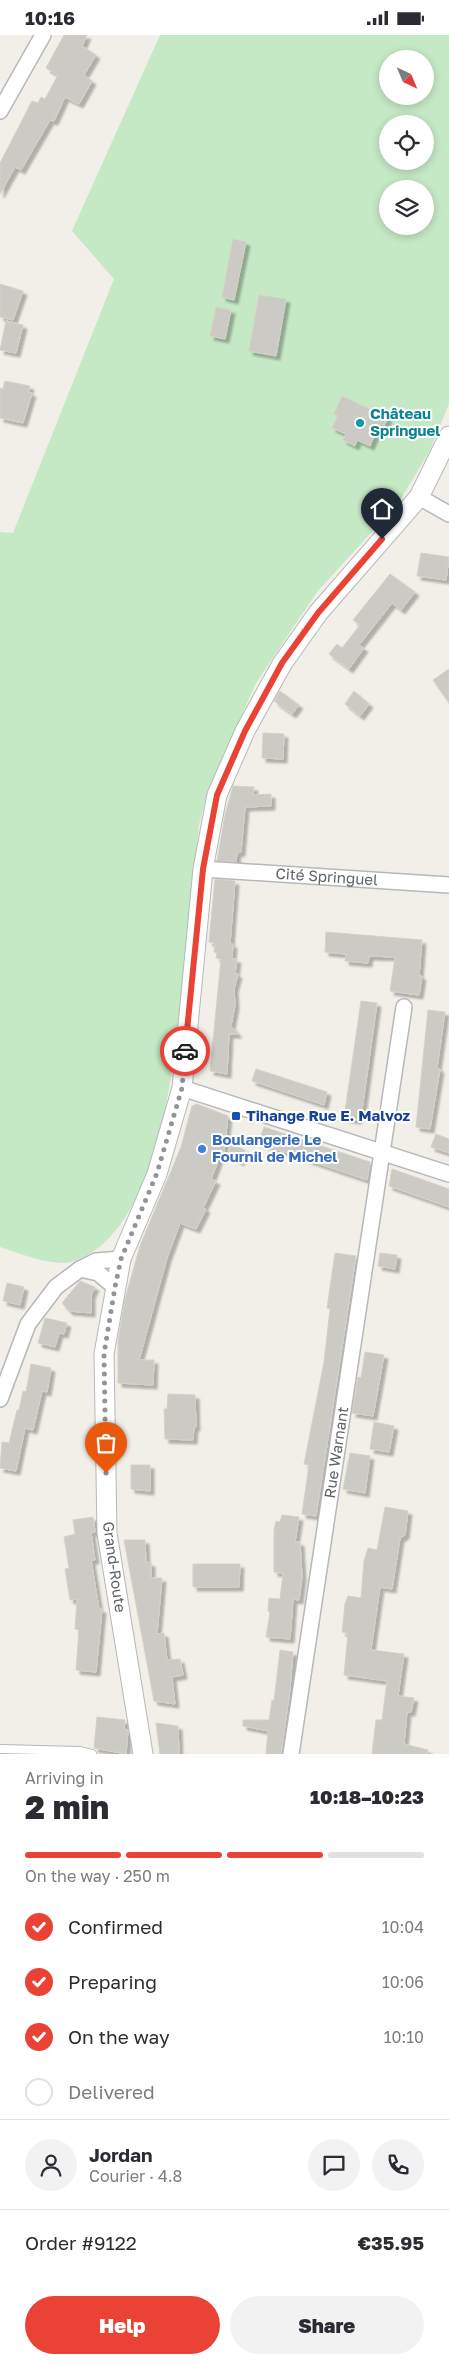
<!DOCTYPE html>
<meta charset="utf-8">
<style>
body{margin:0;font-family:"Golos Text",sans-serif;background:#f2f2f3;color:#2b2b33;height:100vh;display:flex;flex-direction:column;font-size:19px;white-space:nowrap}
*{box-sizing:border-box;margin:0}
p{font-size:16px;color:#7c7c81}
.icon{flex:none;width:28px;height:28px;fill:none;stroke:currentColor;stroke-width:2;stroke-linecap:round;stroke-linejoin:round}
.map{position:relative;height:1719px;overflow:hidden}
.side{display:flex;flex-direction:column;background:#fff;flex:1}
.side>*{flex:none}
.needle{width:32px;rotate:136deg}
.controls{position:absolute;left:379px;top:15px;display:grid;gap:10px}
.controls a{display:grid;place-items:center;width:55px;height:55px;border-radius:50%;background:#fff;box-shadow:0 2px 8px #0003;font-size:25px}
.pin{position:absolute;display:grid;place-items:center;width:42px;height:42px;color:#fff;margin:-51px -21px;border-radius:50% 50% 50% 0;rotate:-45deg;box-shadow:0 0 5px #0007}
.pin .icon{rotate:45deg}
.courier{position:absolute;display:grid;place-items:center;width:50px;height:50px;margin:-25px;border:4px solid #ea4335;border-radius:50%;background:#fff;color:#222;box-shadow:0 1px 6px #0007}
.overview em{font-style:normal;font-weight:800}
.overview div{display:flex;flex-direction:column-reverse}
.overview{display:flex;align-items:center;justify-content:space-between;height:85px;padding:0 25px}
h1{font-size:32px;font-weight:800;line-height:38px}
.bar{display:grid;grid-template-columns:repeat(4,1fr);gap:8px 5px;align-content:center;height:60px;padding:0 25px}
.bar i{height:6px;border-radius:4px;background:#e1e1e2}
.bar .on{background:#ea4335}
.bar p{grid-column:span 4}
.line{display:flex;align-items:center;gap:12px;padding:0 25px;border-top:1px solid #e1e1e2}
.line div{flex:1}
.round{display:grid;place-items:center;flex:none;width:52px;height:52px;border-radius:26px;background:#f2f2f3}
ol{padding:0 25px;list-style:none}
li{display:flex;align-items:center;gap:15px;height:55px}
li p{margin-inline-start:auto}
li .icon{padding:5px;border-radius:50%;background:#ea4335;color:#fff;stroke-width:4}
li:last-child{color:#7c7c81}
li i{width:28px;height:28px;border:2px solid #e1e1e2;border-radius:50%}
.button{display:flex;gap:10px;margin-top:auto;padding:10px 25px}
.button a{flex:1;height:58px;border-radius:30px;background:#ea4335;color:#fff;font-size:20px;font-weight:800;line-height:58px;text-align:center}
.button a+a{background:#f2f2f3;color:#2b2b33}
.status{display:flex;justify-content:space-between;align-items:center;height:35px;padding:0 25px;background:#fff;direction:ltr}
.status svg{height:14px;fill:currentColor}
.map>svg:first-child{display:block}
.green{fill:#c5e8c5;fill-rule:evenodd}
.building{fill:#cccac5;stroke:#d6d1c6;filter:url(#shadow)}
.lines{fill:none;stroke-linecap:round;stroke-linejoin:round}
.service-casing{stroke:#b5b8bc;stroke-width:10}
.minor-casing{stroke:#b5b8bc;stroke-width:18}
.tertiary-casing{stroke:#b5b8bc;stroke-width:21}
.service{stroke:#fff;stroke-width:8}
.minor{stroke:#fff;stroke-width:15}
.tertiary{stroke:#fff;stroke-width:19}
.done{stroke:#929495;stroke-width:5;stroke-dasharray:0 9}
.route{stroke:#ea4335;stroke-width:6}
.culture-dot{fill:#0f9aa8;stroke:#fff;stroke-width:2}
.transit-dot{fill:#1a4fb4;stroke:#fff;stroke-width:2}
.shop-dot{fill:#3f7fe0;stroke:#fff;stroke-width:2}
.labels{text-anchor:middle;stroke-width:4;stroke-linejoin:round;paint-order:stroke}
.culture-label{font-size:15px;font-weight:bold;fill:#0d838f;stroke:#fff;text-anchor:start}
.street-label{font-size:15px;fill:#5f6368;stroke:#fff}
.transit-label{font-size:15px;font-weight:bold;fill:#164399;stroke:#fff;text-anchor:start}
.shop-label{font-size:15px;font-weight:bold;fill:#366cbe;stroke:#fff;text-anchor:start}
</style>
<div class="status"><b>10:16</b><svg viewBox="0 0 49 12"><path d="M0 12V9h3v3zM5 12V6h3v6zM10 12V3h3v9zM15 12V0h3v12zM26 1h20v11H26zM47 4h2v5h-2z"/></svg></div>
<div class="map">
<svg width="449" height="1719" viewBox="0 0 449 1719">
<defs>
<filter id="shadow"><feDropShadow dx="4" dy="4" stdDeviation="1" flood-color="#0004"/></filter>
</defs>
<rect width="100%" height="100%" fill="#f1efe8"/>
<!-- green -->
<path class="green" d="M160,0H449V369L429,417L399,467L317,557L256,648L208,755L199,790C194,835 190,880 185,926C177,1005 164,1196 74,1226C55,1233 19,1218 0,1212V497L13,498L114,244L72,196ZM388,24H425V61H388ZM388,89H425V126H388ZM388,154H425V191H388Z"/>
<!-- building -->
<g class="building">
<polygon points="64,0 87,0 82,11 96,20 84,40 92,46 79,69 65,62 54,86 50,85 21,135 15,132 0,159 0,128 32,66 38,68 41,62 45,64 58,40 46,33"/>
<polygon points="233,204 246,207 234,265 222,262"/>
<polygon points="0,249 23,256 13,285 0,282"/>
<polygon points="259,260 286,264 276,321 249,316"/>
<polygon points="216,272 231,275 225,304 210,301"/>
<polygon points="6,286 23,290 16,318 0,315"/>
<polygon points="5,346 30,351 28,357 32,358 23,388 0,383 0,353 3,354"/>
<polygon points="342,361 388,383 379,401 375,399 370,411 357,405 355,411 343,405 346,399 332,393 338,381 334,379"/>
<polygon points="421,518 449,522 446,545 417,541"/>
<polygon points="390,539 415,557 401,575 392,568 359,610 364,613 349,634 329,619 337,609 342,613 360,590 353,585"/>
<polygon points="449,634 449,668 433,645"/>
<polygon points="280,656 299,670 292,679 274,666"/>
<polygon points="354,656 369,669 360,681 345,669"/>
<polygon points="263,698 284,699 283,724 262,723"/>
<polygon points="233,751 254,752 253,760 271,759 271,771 245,772 241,817 237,818 236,827 217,826 225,780"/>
<polygon points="215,844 235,846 230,909 233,909 232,924 237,924 235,939 238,939 234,954 235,970 231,991 238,999 229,999 227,1039 210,1036 221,924 216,923 217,918 214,917 215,908 209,907"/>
<polygon points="326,897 422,905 419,941 422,941 419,960 390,956 395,922 369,921 368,928 345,926 346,919 325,917"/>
<polygon points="361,966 377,968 362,1075 357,1085 344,1083"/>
<polygon points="428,975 445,977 437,1033 440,1034 430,1094 416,1092"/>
<polygon points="256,1034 327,1057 324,1070 252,1046"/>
<polygon points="197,1069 228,1081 224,1117 222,1116 211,1144 216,1146 203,1173 206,1174 196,1194 180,1188 167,1223 139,1325 154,1325 153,1350 118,1348 118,1306 125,1264 140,1211 181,1112 192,1071"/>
<polygon points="264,1092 370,1127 367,1145 258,1108"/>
<polygon points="436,1099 449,1104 449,1118 431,1112"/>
<polygon points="231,1109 245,1115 240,1127 228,1119"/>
<polygon points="392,1134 449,1154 449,1172 389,1151"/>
<polygon points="335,1218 356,1221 316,1481 302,1479 309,1430 304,1429 324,1327 330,1274 327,1273"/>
<polygon points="380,1218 397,1220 395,1234 378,1231"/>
<polygon points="80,1246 95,1252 91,1260 91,1278 69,1276 62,1268"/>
<polygon points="7,1248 24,1252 20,1270 3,1266"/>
<polygon points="45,1283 67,1288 64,1299 59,1298 55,1312 38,1308"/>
<polygon points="365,1317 384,1320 373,1381 352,1378 358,1342 361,1343"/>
<polygon points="31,1329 51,1333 47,1357 42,1356 33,1395 25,1393 16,1436 0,1433 2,1407 9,1408 17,1375 19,1375 23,1356 26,1357"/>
<polygon points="168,1359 195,1360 196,1392 194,1392 193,1405 165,1404 164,1374 167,1374"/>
<polygon points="374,1387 394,1391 389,1417 370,1414"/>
<polygon points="350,1418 370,1421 365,1458 343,1454"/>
<polygon points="131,1430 150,1430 150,1456 131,1454"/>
<polygon points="385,1472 408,1476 405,1500 400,1503 392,1554 380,1552 371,1615 404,1619 398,1661 414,1663 411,1677 407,1677 404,1709 428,1715 427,1719 372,1719 376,1685 382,1685 387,1646 344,1640 348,1598 342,1597 345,1569 348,1561 361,1563 364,1526 368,1513 377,1515"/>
<polygon points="282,1480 299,1482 295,1507 300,1507 302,1542 299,1565 293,1564 290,1604 266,1602 270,1577 268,1576 269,1563 280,1564 283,1538 274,1537 274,1495 276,1486 280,1487"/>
<polygon points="93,1482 95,1497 91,1497 95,1525 91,1525 99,1574 102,1574 96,1637 76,1635 79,1595 75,1594 77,1564 70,1565 65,1534 69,1533 64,1502 75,1499 73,1485"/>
<polygon points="124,1505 145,1505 146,1527 151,1528 151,1543 162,1543 157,1599 164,1598 167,1625 180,1624 183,1640 172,1642 175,1669 154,1666"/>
<polygon points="193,1529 240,1529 239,1552 193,1552"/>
<polygon points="280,1615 293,1617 290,1654 281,1719 266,1719 268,1696 243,1691 243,1685 269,1685 272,1665 274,1666"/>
<polygon points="97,1682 125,1685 124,1694 128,1695 126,1719 94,1713"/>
<polygon points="156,1688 178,1691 179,1719 160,1719"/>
</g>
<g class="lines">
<!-- service casing -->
<g class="service-casing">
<polyline id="service" points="0,1714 80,1716 92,1719"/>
</g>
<!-- minor casing -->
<g class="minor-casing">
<g id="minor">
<polyline points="0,76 43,0"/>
<polyline points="419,462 449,479"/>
<path id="s1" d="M203,834L449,850"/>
<polyline points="182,1053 449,1139"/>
<polyline points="80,1234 98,1238 115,1252"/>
<polyline points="0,1364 28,1289 56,1252 80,1234 96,1226 121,1224"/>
<path id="s2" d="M291,1719L404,972"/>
</g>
</g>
<!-- tertiary casing -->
<g class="tertiary-casing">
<polyline id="tertiary" points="143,1719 107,1498 104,1319 121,1224 157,1139 182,1053 203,834 217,760 245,696 282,629 318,578 419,462 449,401"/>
</g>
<!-- service -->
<use href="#service" class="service"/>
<!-- minor -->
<use href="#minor" class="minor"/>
<!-- tertiary -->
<use href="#tertiary" class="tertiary"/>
</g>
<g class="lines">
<!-- done -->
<polyline class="done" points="106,1438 104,1319 115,1252 121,1224 157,1138 182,1053 185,1016"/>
<!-- route -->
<polyline class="route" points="185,1016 203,834 217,760 245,696 282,628 318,578 382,504"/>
</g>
<!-- markers -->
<circle class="culture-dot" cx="360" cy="388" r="5"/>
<rect class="transit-dot" x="231" y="1076" width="10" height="10" rx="2.5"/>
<circle class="shop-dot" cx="202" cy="1114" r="5"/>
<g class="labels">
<!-- culture labels -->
<g class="culture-label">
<text x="370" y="384">Château<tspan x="370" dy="17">Springuel</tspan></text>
</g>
<!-- street labels -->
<g class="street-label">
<text dy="5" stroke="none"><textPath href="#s1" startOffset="124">Cité Springuel</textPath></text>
<text dy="5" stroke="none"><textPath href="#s2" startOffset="305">Rue Warnant</textPath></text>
<text transform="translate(114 1532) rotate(82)" y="5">Grand-Route</text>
</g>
<!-- transit labels -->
<g class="transit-label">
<text x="246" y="1086">Tihange Rue E. Malvoz</text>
</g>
<!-- shop labels -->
<g class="shop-label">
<text x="212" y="1110">Boulangerie Le<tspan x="212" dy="17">Fournil de Michel</tspan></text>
</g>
</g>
</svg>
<div class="controls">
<a><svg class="needle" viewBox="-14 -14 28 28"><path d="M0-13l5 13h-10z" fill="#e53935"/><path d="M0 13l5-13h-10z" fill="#7c7c81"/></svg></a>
<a><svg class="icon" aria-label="locate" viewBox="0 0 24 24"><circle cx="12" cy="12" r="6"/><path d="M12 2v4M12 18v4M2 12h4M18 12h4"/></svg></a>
<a><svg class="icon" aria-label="layers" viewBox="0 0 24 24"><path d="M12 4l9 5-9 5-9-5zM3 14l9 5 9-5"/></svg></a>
</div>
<div class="pin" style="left:106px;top:1438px;background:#ea580c"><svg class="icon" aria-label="bag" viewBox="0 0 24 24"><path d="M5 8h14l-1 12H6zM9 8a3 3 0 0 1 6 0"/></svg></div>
<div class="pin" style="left:382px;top:504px;background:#1f2937"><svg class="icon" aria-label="home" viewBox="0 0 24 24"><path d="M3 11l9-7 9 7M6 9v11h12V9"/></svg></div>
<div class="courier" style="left:185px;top:1016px"><svg class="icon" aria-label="car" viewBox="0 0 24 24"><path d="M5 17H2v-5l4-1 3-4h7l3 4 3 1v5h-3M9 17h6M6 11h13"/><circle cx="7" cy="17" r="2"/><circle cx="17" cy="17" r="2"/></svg></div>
</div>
<section class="side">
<div class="overview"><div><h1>2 min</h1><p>Arriving in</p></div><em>10:18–10:23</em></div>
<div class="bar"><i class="on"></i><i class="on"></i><i class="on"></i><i></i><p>On the way · 250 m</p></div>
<ol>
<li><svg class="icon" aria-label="check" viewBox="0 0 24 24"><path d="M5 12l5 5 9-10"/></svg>Confirmed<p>10:04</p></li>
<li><svg class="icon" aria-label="check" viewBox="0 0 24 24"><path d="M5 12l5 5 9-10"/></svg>Preparing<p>10:06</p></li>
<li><svg class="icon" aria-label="check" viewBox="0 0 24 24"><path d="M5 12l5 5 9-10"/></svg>On the way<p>10:10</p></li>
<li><i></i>Delivered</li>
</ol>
<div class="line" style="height:90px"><a class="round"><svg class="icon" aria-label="person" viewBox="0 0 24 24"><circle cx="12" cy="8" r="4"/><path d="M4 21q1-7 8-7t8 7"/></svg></a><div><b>Jordan</b><p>Courier · 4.8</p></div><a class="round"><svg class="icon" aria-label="chat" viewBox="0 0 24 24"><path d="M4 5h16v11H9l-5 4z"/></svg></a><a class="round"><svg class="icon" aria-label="phone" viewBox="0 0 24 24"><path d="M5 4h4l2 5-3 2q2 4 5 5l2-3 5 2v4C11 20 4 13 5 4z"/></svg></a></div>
<div class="line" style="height:65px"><div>Order #9122</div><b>€35.95</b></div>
<div class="button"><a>Help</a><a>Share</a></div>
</section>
